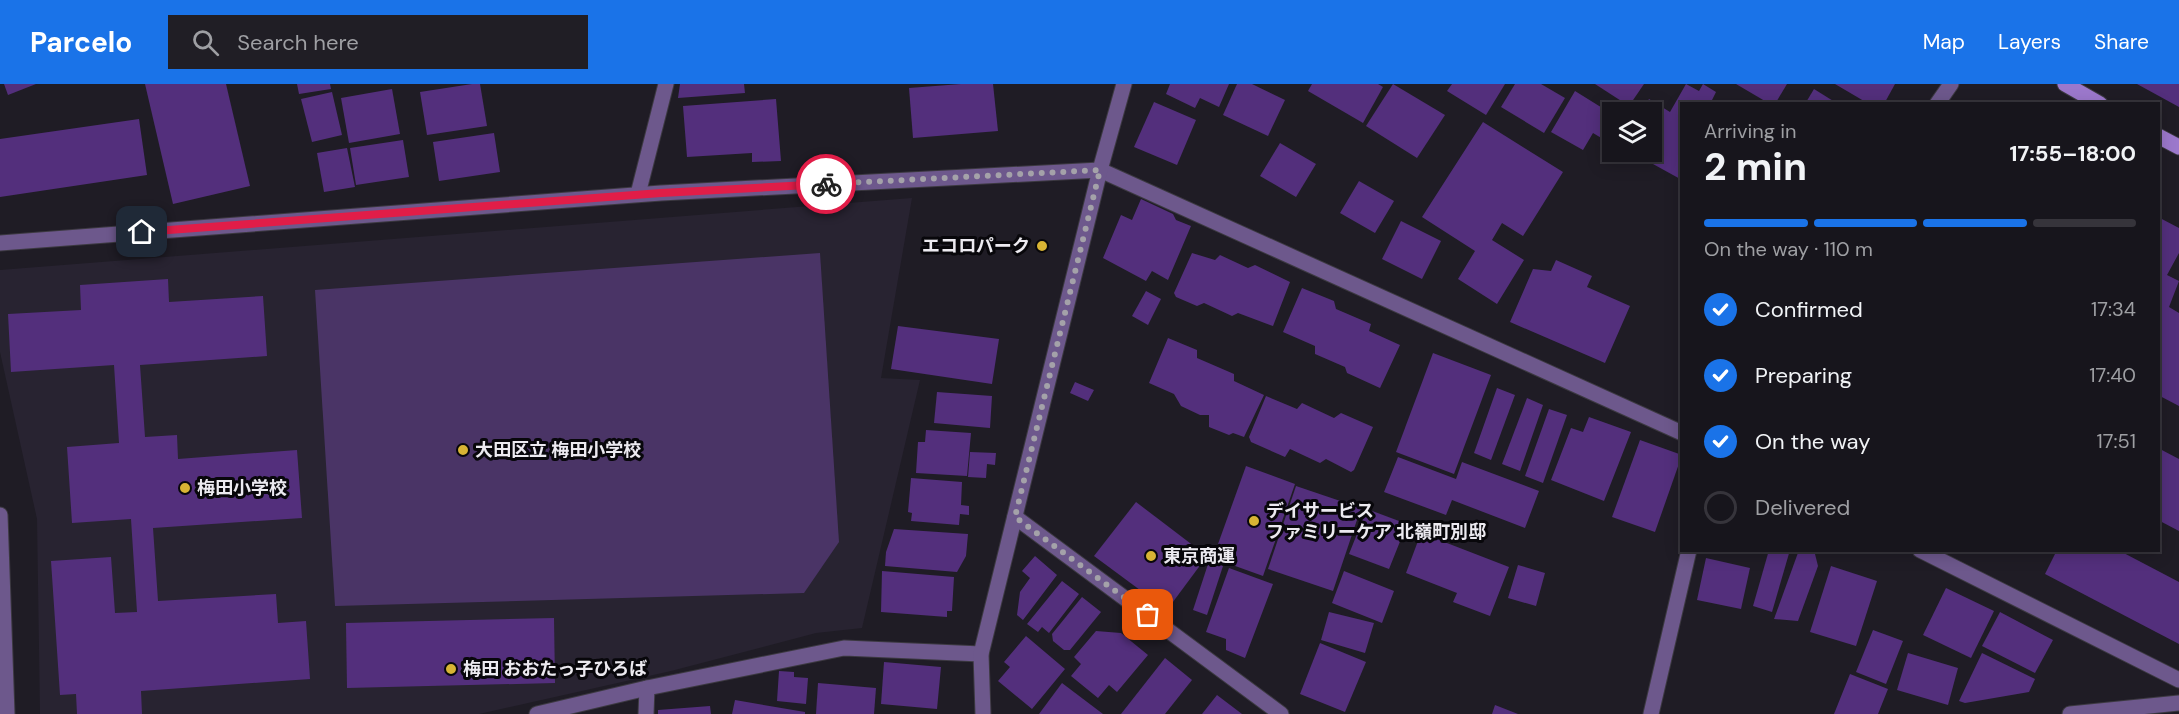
<!DOCTYPE html>
<meta charset="utf-8">
<style>
body{margin:0;font-family:"DM Sans","Noto Sans JP",sans-serif;background:#201e25;color:#f1f3f6;height:100vh;display:flex;flex-direction:column;font-size:22px;white-space:nowrap}
*{box-sizing:border-box;margin:0}
p{font-size:20px;color:#9e9fa3}
.icon{flex:none;width:33px;height:33px;fill:none;stroke:currentColor;stroke-width:2;stroke-linecap:round;stroke-linejoin:round}
.map{position:relative;flex:1;overflow:hidden}
.side{position:absolute;left:1680px;top:18px;width:480px;height:450px;display:flex;flex-direction:column;background:#17151c;border-radius:0px;box-shadow:0 3px 15px #0003,0 0 0 2px #36343b}
.side>*{flex:none}
.controls{position:absolute;left:1602px;top:18px;display:grid;gap:12px}
.controls a{display:grid;place-items:center;width:60px;height:60px;border-radius:0px;background:#17151c;box-shadow:0 3px 15px #0003,0 0 0 2px #36343b;font-size:30px}
.pin{position:absolute;display:grid;place-items:center;width:51px;height:51px;color:#fff;margin:-26px;border-radius:12px;box-shadow:0 3px 9px #0006}
.courier{position:absolute;display:grid;place-items:center;width:60px;height:60px;margin:-30px;border:4px solid #e11d48;border-radius:50%;background:#fff;color:#222;box-shadow:0 2px 8px #0007}
.head em{font-style:normal;font-weight:700}
.head div{display:flex;flex-direction:column-reverse}
.head{display:flex;align-items:center;justify-content:space-between;height:102px;padding:0 24px}
h1{font-size:39px;font-weight:700;line-height:45px}
.bar{display:grid;grid-template-columns:repeat(4,1fr);gap:9px 6px;align-content:center;height:72px;padding:0 24px}
.bar i{height:8px;border-radius:4px;background:#36343b}
.bar .selected{background:#1a73e8}
.bar p{grid-column:span 4}
ol{padding:0 24px;list-style:none}
li{display:flex;align-items:center;gap:18px;height:66px}
li p{margin-inline-start:auto}
li .icon{padding:6px;border-radius:50%;background:#1a73e8;color:#fff;stroke-width:4}
li:last-child{color:#9e9fa3}
li i{width:33px;height:33px;border:3px solid #36343b;border-radius:50%}
header{display:flex;align-items:center;gap:36px;box-sizing:border-box;height:84px;padding:0 30px;background:#1a73e8;color:#fff}
header strong{font-size:28px}
nav{display:flex;gap:33px;margin-inline-start:auto;font-size:21px}
.search{width:420px;height:54px;background:#201e25;display:flex;align-items:center;gap:15px;box-sizing:border-box;padding:0 21px;border-radius:0px;color:#9e9fa3;font-size:22px}
.map>svg:first-child{display:block}
.built{fill:#282331}
.green{fill:#4a3466}
.building{fill:#532f7c}
.lines{fill:none;stroke-linecap:round;stroke-linejoin:round}
.street-casing{stroke:#3c3941;stroke-width:17}
.secondary-casing{stroke:#3c3941;stroke-width:17}
.street{stroke:#6d588c;stroke-width:15}
.secondary{stroke:#9c78cc;stroke-width:15}
.done{stroke:#a4a2a9;stroke-width:6;stroke-dasharray:0 10.8}
.route{stroke:#e11d48;stroke-width:8}
.poi-dot{fill:#d8b434;stroke:#08070b;stroke-width:2}
.labels{text-anchor:middle;stroke-width:6;stroke-linejoin:round;paint-order:stroke}
.poi-label{font-size:18px;font-weight:bold;fill:#eceaf0;stroke:#08070b;text-anchor:start}
</style>
<header>
<strong>Parcelo</strong>
<div class="search"><svg class="icon" aria-label="search" viewBox="0 0 24 24"><circle cx="10" cy="10" r="6"/><path d="M15 15l6 6"/></svg>Search here</div>
<nav><a>Map</a><a>Layers</a><a>Share</a></nav>
</header>
<div class="map">
<svg width="2179" height="630" viewBox="0 0 2179 630">
<rect width="100%" height="100%" fill="#1f1c25"/>
<!-- built -->
<polygon class="built" points="912,114 881,294 920,296 862,544 816,549 671,587 479,630 40,630 37,435 0,268 0,186"/>
<!-- green -->
<polygon class="green" points="820,169 839,458 804,509 335,522 315,206"/>
<!-- building -->
<g class="building">
<polygon points="4,0 36,0 8,11"/>
<polygon points="145,0 226,0 250,102 173,120"/>
<polygon points="297,0 330,0 331,5 299,10"/>
<polygon points="472,0 480,0 487,42 427,51 420,8"/>
<polygon points="680,0 744,0 745,9 678,14"/>
<polygon points="961,0 993,0 998,47 913,54 909,4"/>
<polygon points="1170,0 1229,0 1219,23 1200,14 1195,24 1166,10"/>
<polygon points="1237,0 1252,0 1285,16 1268,52 1223,31"/>
<polygon points="1312,0 1378,0 1383,3 1363,39 1308,7"/>
<polygon points="1393,0 1445,31 1417,74 1366,42"/>
<polygon points="1452,0 1505,0 1486,31 1447,7"/>
<polygon points="1515,0 1541,0 1565,14 1544,49 1501,23"/>
<polygon points="1595,0 1644,0 1629,22"/>
<polygon points="1686,0 1699,7 1703,0 1716,8 1710,20 1682,20 1682,96 1653,80 1656,77 1639,68 1652,68 1652,28 1641,28 1649,15 1670,28"/>
<polygon points="1736,0 1787,0 1775,20 1770,20"/>
<polygon points="1835,0 1895,0 1884,20 1869,20"/>
<polygon points="2137,0 2179,0 2179,23"/>
<polygon points="392,5 400,50 349,59 341,14"/>
<polygon points="1814,5 1838,20 1805,20"/>
<polygon points="1575,7 1612,30 1612,39 1603,55 1593,49 1583,66 1551,48"/>
<polygon points="332,8 342,51 312,58 301,15"/>
<polygon points="776,15 781,77 752,78 752,69 687,73 683,22"/>
<polygon points="1154,18 1196,36 1177,81 1134,63"/>
<polygon points="139,35 147,91 0,113 0,55"/>
<polygon points="1483,38 1563,88 1523,152 1502,139 1492,156 1524,176 1497,220 1458,195 1475,167 1422,133"/>
<polygon points="494,49 500,88 439,97 433,58"/>
<polygon points="403,56 409,93 356,101 350,64"/>
<polygon points="1280,59 1316,80 1296,113 1260,92"/>
<polygon points="347,64 355,103 324,108 317,69"/>
<polygon points="1359,97 1394,117 1375,149 1340,129"/>
<polygon points="1141,115 1173,130 1176,136 1191,142 1168,196 1152,187 1146,197 1103,174 1121,131 1132,136"/>
<polygon points="2158,133 2179,144 2179,169 2167,191 2179,197 2169,223 2179,229 2179,322 2158,311"/>
<polygon points="1401,137 1441,157 1422,195 1382,175"/>
<polygon points="1192,169 1215,176 1220,171 1248,184 1255,181 1290,198 1273,242 1238,229 1232,232 1204,219 1197,222 1176,213 1174,209"/>
<polygon points="1556,176 1592,192 1587,203 1630,222 1605,279 1510,238 1533,185 1551,187"/>
<polygon points="168,195 169,218 263,212 267,272 140,281 145,353 177,351 178,375 297,366 302,434 153,444 158,517 276,510 278,539 306,537 310,595 141,607 142,630 77,630 76,610 60,611 51,477 111,473 115,529 137,528 131,435 72,439 67,363 119,359 114,281 11,288 8,230 81,226 80,201"/>
<polygon points="1302,204 1334,217 1336,225 1371,240 1369,247 1400,261 1380,304 1347,289 1345,283 1315,270 1315,262 1283,248"/>
<polygon points="1146,207 1161,215 1148,241 1132,232"/>
<polygon points="898,242 999,255 992,300 891,285"/>
<polygon points="1168,254 1197,266 1197,274 1234,290 1234,297 1264,311 1244,353 1233,349 1229,351 1209,343 1209,331 1200,331 1181,322 1174,310 1149,299"/>
<polygon points="1433,269 1491,291 1454,390 1396,368"/>
<polygon points="1075,298 1094,306 1088,317 1070,309"/>
<polygon points="1497,304 1515,311 1491,376 1474,369"/>
<polygon points="937,308 992,312 990,344 934,339"/>
<polygon points="1266,312 1297,325 1302,319 1334,334 1341,329 1373,343 1354,386 1351,388 1326,375 1320,379 1290,365 1285,373 1251,358 1249,353"/>
<polygon points="1527,314 1543,321 1520,387 1502,380"/>
<polygon points="1549,325 1567,331 1543,399 1525,392"/>
<polygon points="1589,333 1631,348 1604,417 1551,396 1571,344 1583,348"/>
<polygon points="926,346 971,349 967,392 916,389 918,358 925,358"/>
<polygon points="1640,356 1682,371 1655,448 1612,433"/>
<polygon points="2158,364 2179,375 2179,447 2158,436"/>
<polygon points="970,368 996,369 995,381 987,380 986,394 968,393"/>
<polygon points="1398,373 1456,395 1462,378 1539,407 1525,444 1452,416 1446,431 1384,408"/>
<polygon points="1246,382 1295,400 1263,492 1213,474"/>
<polygon points="911,394 962,398 961,421 969,422 969,431 960,430 959,441 911,437 912,429 908,428"/>
<polygon points="1296,402 1361,424 1333,507 1268,485"/>
<polygon points="1136,418 1207,472 1167,526 1094,472"/>
<polygon points="1367,425 1407,440 1389,485 1349,470"/>
<polygon points="894,445 968,450 966,472 957,488 885,482 886,468"/>
<polygon points="1421,449 1509,483 1490,532 1453,518 1457,509 1406,489"/>
<polygon points="1769,466 1790,466 1772,528 1753,522"/>
<polygon points="1799,466 1814,466 1818,482 1798,537 1774,535"/>
<polygon points="2057,466 2118,466 2179,498 2179,560 2045,490"/>
<polygon points="1035,472 1057,491 1023,536 1017,531 1020,508 1030,494 1022,487"/>
<polygon points="1706,474 1750,484 1741,525 1697,516"/>
<polygon points="1209,477 1223,482 1207,531 1193,526"/>
<polygon points="1518,481 1545,489 1536,522 1508,514"/>
<polygon points="1831,482 1877,497 1856,562 1810,548"/>
<polygon points="1229,484 1273,500 1245,574 1226,566 1226,555 1206,548"/>
<polygon points="882,487 954,493 952,527 947,527 947,533 881,528"/>
<polygon points="1344,487 1394,507 1382,539 1332,519"/>
<polygon points="1062,497 1079,510 1049,549 1042,543 1038,548 1027,540"/>
<polygon points="1946,504 1994,527 1971,574 1923,551"/>
<polygon points="1082,513 1101,528 1070,566 1064,566 1053,557 1052,550"/>
<polygon points="1329,528 1374,539 1365,569 1321,556"/>
<polygon points="2000,528 2053,556 2035,589 1982,562"/>
<polygon points="554,534 555,599 347,604 346,539"/>
<polygon points="1873,546 1903,557 1886,600 1856,588"/>
<polygon points="1096,547 1121,549 1148,571 1117,608 1109,601 1098,614 1071,592 1081,580 1074,573"/>
<polygon points="1026,552 1065,585 1032,625 998,597 1010,583 1004,578"/>
<polygon points="1320,559 1366,578 1345,628 1300,610"/>
<polygon points="1908,569 1958,584 1948,621 1897,606"/>
<polygon points="1982,569 2035,595 2029,608 1965,619 1959,617"/>
<polygon points="1165,574 1192,596 1165,630 1121,630"/>
<polygon points="884,578 941,583 937,625 881,620"/>
<polygon points="779,587 794,588 794,593 808,594 806,620 777,617"/>
<polygon points="1850,590 1888,605 1878,630 1834,630"/>
<polygon points="818,599 876,604 874,630 816,630"/>
<polygon points="1062,599 1103,630 1039,630"/>
<polygon points="1217,611 1242,630 1202,630"/>
<polygon points="735,616 805,628 805,630 732,630"/>
<polygon points="1495,621 1518,630 1492,630"/>
<polygon points="710,622 711,630 658,630 658,626"/>
</g>
<g class="lines">
<!-- street casing -->
<g class="street-casing">
<g id="street">
<polyline points="1937,20 1951,0"/>
<polyline points="638,110 666,0"/>
<polyline points="0,159 661,109 1100,86 1682,349"/>
<polyline points="0,431 7,630"/>
<polyline points="1015,433 1281,630"/>
<polyline points="1920,466 2179,596"/>
<polyline points="537,630 647,604"/>
<polyline points="646,630 647,604 844,564 981,570"/>
<polyline points="983,630 981,570 1100,86 1124,0"/>
<polyline points="1651,630 1689,466"/>
<polyline points="2070,630 2179,619"/>
</g>
</g>
<!-- secondary casing -->
<g class="secondary-casing">
<g id="secondary">
<polyline points="2065,0 2100,20"/>
<polyline points="2158,52 2179,63"/>
</g>
</g>
<!-- street -->
<use href="#street" class="street"/>
<!-- secondary -->
<use href="#secondary" class="secondary"/>
</g>
<g class="lines">
<!-- done -->
<polyline class="done" points="826,100 1100,86 1015,433 1148,531"/>
<!-- route -->
<polyline class="route" points="142,148 661,109 826,100"/>
</g>
<!-- markers -->
<g class="poi-dot">
<circle cx="1042" cy="162" r="6"/>
<circle cx="463" cy="366" r="6"/>
<circle cx="185" cy="404" r="6"/>
<circle cx="1254" cy="437" r="6"/>
<circle cx="1151" cy="472" r="6"/>
<circle cx="451" cy="585" r="6"/>
</g>
<g class="labels">
<!-- poi labels -->
<g class="poi-label">
<text x="1030" y="168" text-anchor="end">エコロパーク</text>
<text x="475" y="372">大田区立 梅田小学校</text>
<text x="197" y="410">梅田小学校</text>
<text x="1266" y="433">デイサービス<tspan x="1266" dy="21">ファミリーケア 北嶺町別邸</tspan></text>
<text x="1163" y="478">東京商運</text>
<text x="463" y="591">梅田 おおたっ子ひろば</text>
</g>
</g>
</svg>
<div class="controls">
<a><svg class="icon" aria-label="layers" viewBox="0 0 24 24"><path d="M12 4l9 5-9 5-9-5zM3 14l9 5 9-5"/></svg></a>
</div>
<div class="pin" style="left:1148px;top:531px;background:#ea580c"><svg class="icon" aria-label="bag" viewBox="0 0 24 24"><path d="M5 8h14l-1 12H6zM9 8a3 3 0 0 1 6 0"/></svg></div>
<div class="pin" style="left:142px;top:148px;background:#1f2937"><svg class="icon" aria-label="home" viewBox="0 0 24 24"><path d="M3 11l9-7 9 7M6 9v11h12V9"/></svg></div>
<div class="courier" style="left:826px;top:100px"><svg class="icon" aria-label="bike" viewBox="0 0 24 24"><circle cx="6" cy="16" r="4"/><circle cx="18" cy="16" r="4"/><path d="M6 16l4-8h5l3 8M10 8l3 8H6M13 5h3"/></svg></div>
<section class="side">
<div class="head"><div><h1>2 min</h1><p>Arriving in</p></div><em>17:55–18:00</em></div>
<div class="bar"><i class="selected"></i><i class="selected"></i><i class="selected"></i><i></i><p>On the way · 110 m</p></div>
<ol>
<li><svg class="icon" aria-label="check" viewBox="0 0 24 24"><path d="M5 12l5 5 9-10"/></svg>Confirmed<p>17:34</p></li>
<li><svg class="icon" aria-label="check" viewBox="0 0 24 24"><path d="M5 12l5 5 9-10"/></svg>Preparing<p>17:40</p></li>
<li><svg class="icon" aria-label="check" viewBox="0 0 24 24"><path d="M5 12l5 5 9-10"/></svg>On the way<p>17:51</p></li>
<li><i></i>Delivered</li>
</ol>
</section>
</div>
